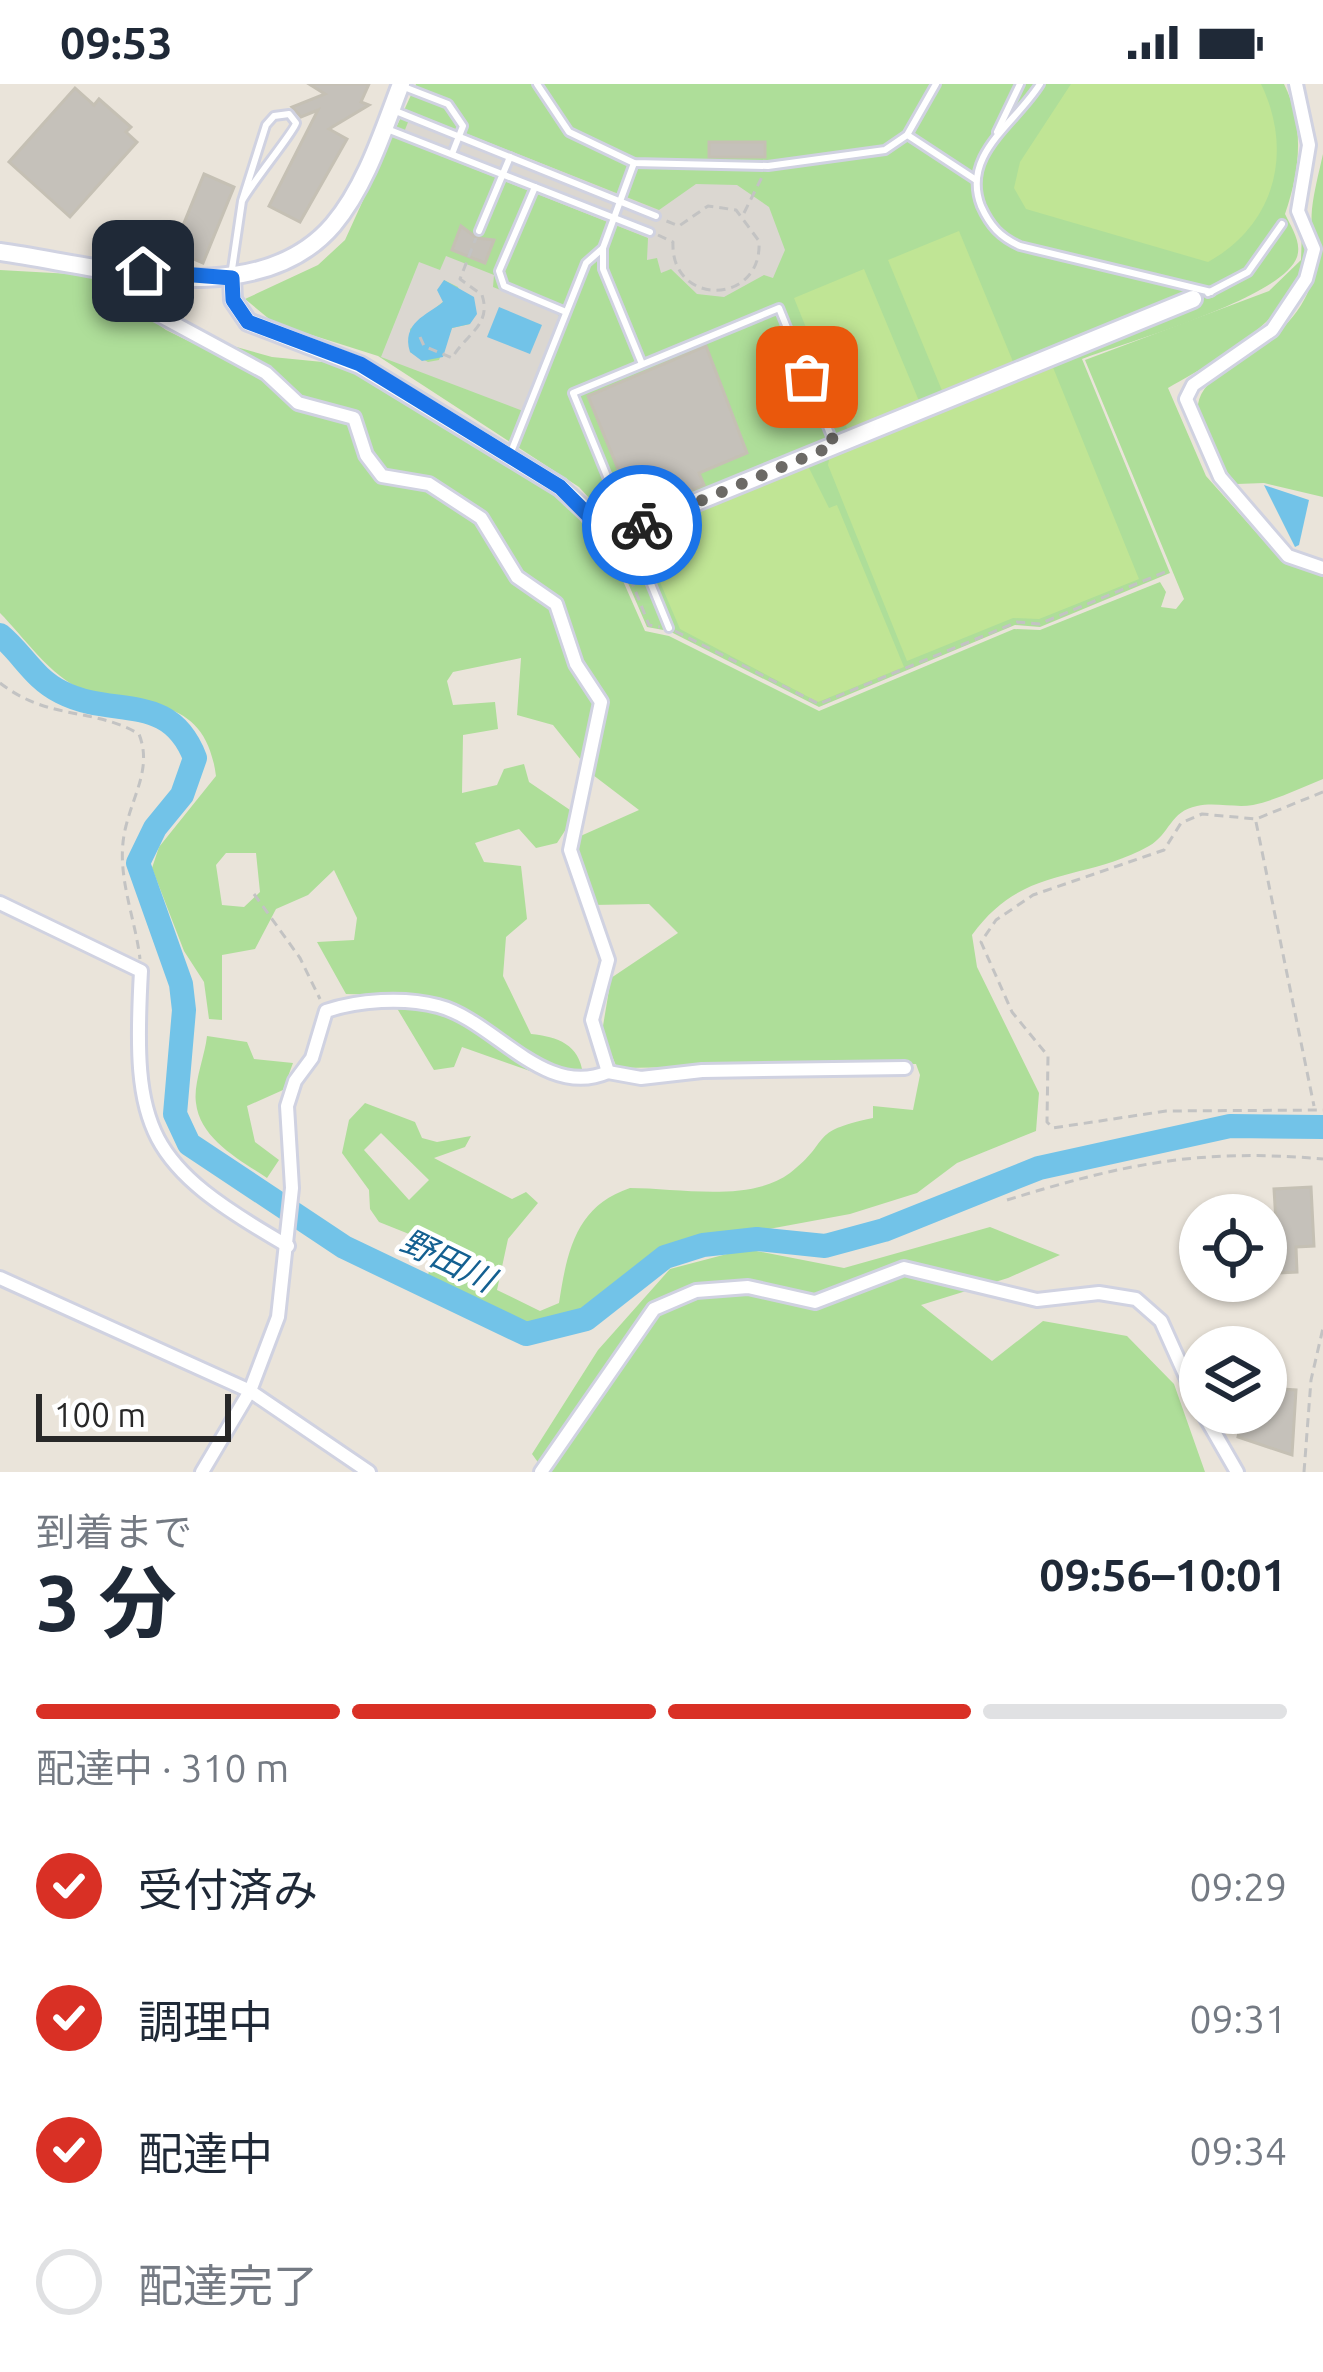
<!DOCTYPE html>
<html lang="ja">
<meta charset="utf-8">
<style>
body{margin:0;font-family:Ubuntu,"Noto Sans JP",sans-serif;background:#f2f2f3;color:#1f2937;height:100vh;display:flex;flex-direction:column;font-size:45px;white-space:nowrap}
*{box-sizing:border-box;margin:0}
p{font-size:39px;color:#747a83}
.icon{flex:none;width:66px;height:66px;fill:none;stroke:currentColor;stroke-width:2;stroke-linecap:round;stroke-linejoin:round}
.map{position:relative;height:1388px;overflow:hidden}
.panel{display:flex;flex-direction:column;background:#fff;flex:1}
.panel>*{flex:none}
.controls{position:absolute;left:1179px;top:1110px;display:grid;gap:24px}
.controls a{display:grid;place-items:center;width:108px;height:108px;border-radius:50%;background:#fff;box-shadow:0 3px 9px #0004;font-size:60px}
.scale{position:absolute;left:36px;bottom:30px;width:195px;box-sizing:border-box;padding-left:12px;border:6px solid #282828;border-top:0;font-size:33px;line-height:42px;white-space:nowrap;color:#282828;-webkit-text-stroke:9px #fff;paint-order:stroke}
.pin{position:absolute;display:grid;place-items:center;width:102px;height:102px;color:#fff;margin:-51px;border-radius:24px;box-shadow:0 6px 18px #0006}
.courier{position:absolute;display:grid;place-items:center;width:120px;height:120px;margin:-60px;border:9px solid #1a73e8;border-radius:50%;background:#fff;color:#222;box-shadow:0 3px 15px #0007}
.headline em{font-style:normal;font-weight:700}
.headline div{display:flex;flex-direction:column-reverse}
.headline{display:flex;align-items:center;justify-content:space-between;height:204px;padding:0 36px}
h1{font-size:78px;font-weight:700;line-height:90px}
.bar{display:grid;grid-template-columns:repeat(4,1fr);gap:18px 12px;align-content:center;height:144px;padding:0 36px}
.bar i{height:15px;border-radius:9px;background:#e0e1e3}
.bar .selected{background:#d93025}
.bar p{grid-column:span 4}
ol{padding:0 36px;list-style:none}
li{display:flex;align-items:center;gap:36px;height:132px}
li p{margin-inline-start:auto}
li .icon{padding:12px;border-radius:50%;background:#d93025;color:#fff;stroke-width:4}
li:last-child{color:#747a83}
li i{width:66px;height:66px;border:6px solid #e0e1e3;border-radius:50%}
.status{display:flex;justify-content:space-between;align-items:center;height:84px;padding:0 60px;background:#fff;direction:ltr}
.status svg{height:33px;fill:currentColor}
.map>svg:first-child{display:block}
.green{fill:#aede99;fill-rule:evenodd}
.pitch{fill:#c0e595}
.plaza{fill:#dbd7d1;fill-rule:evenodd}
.water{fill:#72c3e8}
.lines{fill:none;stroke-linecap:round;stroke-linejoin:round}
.river{stroke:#72c3e8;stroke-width:24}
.building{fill:#c5c1ba;stroke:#c5c0b4;stroke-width:3}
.lane-casing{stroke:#d0d2e1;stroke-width:12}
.street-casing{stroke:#d0d2e1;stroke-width:18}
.secondary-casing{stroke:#d0d2e1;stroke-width:22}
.path{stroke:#c3c3c3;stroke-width:3;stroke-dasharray:9 6;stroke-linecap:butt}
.lane{stroke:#fff;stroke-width:6}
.street{stroke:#fff;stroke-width:12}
.secondary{stroke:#fff;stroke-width:16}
.done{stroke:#6c6a66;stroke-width:12;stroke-dasharray:0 21.6}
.route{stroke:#1a73e8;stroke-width:15}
.labels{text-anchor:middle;stroke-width:9;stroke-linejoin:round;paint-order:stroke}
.water-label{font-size:33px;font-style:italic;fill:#146091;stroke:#fff}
</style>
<div class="status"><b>09:53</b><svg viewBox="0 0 49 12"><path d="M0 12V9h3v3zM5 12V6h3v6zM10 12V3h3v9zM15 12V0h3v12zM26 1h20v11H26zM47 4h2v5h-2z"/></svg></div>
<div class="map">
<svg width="1323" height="1388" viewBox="0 0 1323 1388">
<rect width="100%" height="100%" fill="#eae4da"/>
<!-- green -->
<g class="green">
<path d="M416,0H1284C1305,42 1300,87 1285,130C1291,143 1302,158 1297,173C1283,214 1126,258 1082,275L1170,489L1040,543L1015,541L819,623L669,547L647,543L619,478L603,463L612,439L579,403L378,272L274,239L245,215L318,181L345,156Z"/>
<path d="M1323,70V413L1264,399L1237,400C1134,280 1260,297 1304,216C1322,184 1309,158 1312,125C1314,107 1319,88 1323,70Z"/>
<path d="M1302,146C1323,220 1219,275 1168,304L1206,392L1279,474L1323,492V695C1300,704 1277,716 1253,721C1235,724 1215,718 1197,722C1170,727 1170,750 1149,762C1083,799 1023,780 972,851L977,883L1039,1009L1036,1047L957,1079L917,1109L850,1130L659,1165L582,1229L527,1244L427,1196L433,1168L424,1156L379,1138L370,1125L369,1106L342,1069L349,1036L365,1019L415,1038L422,1054L437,1058L471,1052L465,1063L434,1074L512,1115L526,1108L538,1119L508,1155L497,1206L540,1227L559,1219C567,1167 576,1122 630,1104C678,1104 750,1119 790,1089C833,1056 806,1048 873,1034V1022L913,1026L920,991L916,980L617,984L602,948L611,894L678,849L649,820L592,821L576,754L639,726L593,691L553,641L517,631L521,574L453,588L447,597L453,621L495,618L498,645L463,651L462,709L497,701L504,685L524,680L529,698L570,726V739L557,759L536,764L519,745L475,759L484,778L521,782L527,835L506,853L503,892L531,950C558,953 579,960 583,990L530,987L462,963L454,983L434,986L389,911L346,910L317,858L354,856L357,834L334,786L308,811L276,825L255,865L222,871V936L209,935L204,898L184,867L152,784L159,763L216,692C205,606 139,626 82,605C52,594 22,551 0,529V186L89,191L166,246L211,268L226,260L272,273L343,280L561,413L616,481L645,547L669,552L819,627L1014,545L1040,546L1160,498L1166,508L1161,523L1176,525L1184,515L1085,276L1269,207L1301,176ZM226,769H256L260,808L244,823L222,821L216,781ZM381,1049L429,1096L409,1116L364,1066Z"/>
<path d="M207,952L247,958L254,975L293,979L283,1006L247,1022L255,1058L279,1076L267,1094C240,1076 200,1055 196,1019C193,1000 205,972 207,952Z"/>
<polygon points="990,1143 1060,1171 1008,1194 921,1221 992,1277 1043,1237 1127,1252 1174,1300 1205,1388 545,1388 532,1370 598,1266 670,1185 746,1165 844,1184"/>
</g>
<!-- pitch -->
<g class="pitch">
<path d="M1071,0H1261C1294,68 1275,141 1208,178L1026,125L1014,104L1020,78Z"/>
<polygon points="959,147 1014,280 943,309 888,176"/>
<polygon points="864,185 919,317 848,347 794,214"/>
<polygon points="1052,281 1139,495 1039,535 1013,534 907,577 828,381 830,371"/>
<polygon points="808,382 829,424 837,421 904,583 818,618 680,545 642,456 652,447"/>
</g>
<!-- plaza -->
<g class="plaza">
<polygon points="412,28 659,126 696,100 737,101 769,123 785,166 773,194 764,191 724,213 697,210 671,185 661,189 657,174 647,176 648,154 401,56"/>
<path d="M446,172L494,191L493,203L558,229L560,236L523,327L381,273L419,178L440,186ZM444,196L458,203L470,240L452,244L439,276L428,278L410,268V245L444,217Z"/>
</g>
<!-- water -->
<g class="water">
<path d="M444,196L474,213L477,230L470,240L452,244L443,273L422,277L410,268C401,239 427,231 443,218L437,206Z"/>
<polygon points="499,223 542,241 530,270 487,253"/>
<polygon points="1264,401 1309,416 1299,461 1295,463"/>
</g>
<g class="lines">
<!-- river -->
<path class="river" d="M0,551C23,570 33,594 61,608C113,635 169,606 195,674L182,711L155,744L138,779L181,900L184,926L175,1030L189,1060L344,1163L526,1250L586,1235L665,1173L703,1161L757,1155L825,1162L884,1146L1039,1084L1230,1042L1323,1043"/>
</g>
<!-- building -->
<g class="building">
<polygon points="309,0 369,0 361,18 369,21 329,45 347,55 300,138 269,122 318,26 301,33 292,23 325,10"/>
<polygon points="75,4 94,21 99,15 131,43 126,48 137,58 70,133 9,78"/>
<rect x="709" y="58" width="56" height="15"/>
<polygon points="204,90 234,103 203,179 173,166"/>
<polygon points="461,142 477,154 494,156 485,179 452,166"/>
<polygon points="706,262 747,369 699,389 704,401 687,408 682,396 646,411 640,398 625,402 588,312"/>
<polygon points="1311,1103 1314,1162 1296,1163 1297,1188 1279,1189 1274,1105"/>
<polygon points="1266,1304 1296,1306 1292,1371 1238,1353 1243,1329 1266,1329"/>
</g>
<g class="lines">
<!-- lane casing -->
<g class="lane-casing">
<g id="lane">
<polyline points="537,0 569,48 634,79 768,82 885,66 907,51 936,0"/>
<path d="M1040,0C1015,40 961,70 981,122C990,142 1000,153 1020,162L1211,208"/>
<polyline points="404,3 448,20 463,42 452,70"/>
<polyline points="393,26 656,132"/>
<polyline points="387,45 650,148"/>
<polyline points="997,48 1020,0"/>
<polyline points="909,52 976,96"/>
<polyline points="634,79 603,164 603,185 642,280"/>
<polyline points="535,103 499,187 504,202 566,228"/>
<polyline points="479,147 510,73"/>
<path d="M232,185L242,117L266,41L274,32L289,30L296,39C295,46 251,100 242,117"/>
<polyline points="1208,209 1248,188 1282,140"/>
<polyline points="511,368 586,179 603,164"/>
<polyline points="669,544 573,309 779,224 833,357"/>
</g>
</g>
<!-- street casing -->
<g class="street-casing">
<g id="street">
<polyline points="1296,0 1309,61 1298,127 1314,165 1306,195 1272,246 1193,301 1186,315 1220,393 1288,472 1323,484"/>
<path d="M109,183L131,216L266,289L298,319L354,334L366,371L382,392L429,400L481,434L517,493L556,520L576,580L601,618L570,766L608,876L592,936L608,988C544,1016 494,936 438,922C404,913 358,916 326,927L312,974L295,997L287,1022L292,1104L278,1233L250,1307L202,1388"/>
<path d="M0,819L141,887C132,1049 146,1080 288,1162"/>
<polyline points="608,988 641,994 702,987 905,984"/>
<polyline points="0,1194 250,1307 369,1388"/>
<polyline points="1203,1329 1237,1388"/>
<polyline points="541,1388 654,1225 696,1207 748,1203 815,1218 904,1184 1037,1216 1099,1209 1136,1215 1161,1237 1200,1324"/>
</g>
</g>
<!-- secondary casing -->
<g class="secondary-casing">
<g id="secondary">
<path d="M0,168C102,182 256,231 333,141C366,102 383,47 401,0"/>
<polyline points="232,194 233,216 248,238 360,281 560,403 613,452 1193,215"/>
</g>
</g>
<!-- path -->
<g class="path">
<polyline points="744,129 764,89"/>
<path d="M658,151L673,158C670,223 763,222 759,157L736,126L708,122L679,142L664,136"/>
<path d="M420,253L424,262L452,274C466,250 492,241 482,211L460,195L476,154"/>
<polyline points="615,469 623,476 649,541 660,543"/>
<polyline points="675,547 819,620 1017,538 1039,540 1165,488"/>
<path d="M0,599C49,637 93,623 139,650C152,683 134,709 126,742C114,787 135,831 140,875"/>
<polyline points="1323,708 1256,735 1202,730 1181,739 1164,766 1033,811 996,836 981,858 1012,928 1048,972 1047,1038 1053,1044 1166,1027 1323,1026"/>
<polyline points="1256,738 1314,1022"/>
<polyline points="254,810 300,874 320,915"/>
<path d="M1007,1116C1123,1080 1200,1064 1323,1075"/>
<polyline points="1304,1388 1311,1296 1323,1244"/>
</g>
<!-- lane -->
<use href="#lane" class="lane"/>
<!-- street -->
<use href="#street" class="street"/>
<!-- secondary -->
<use href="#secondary" class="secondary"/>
</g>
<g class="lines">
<!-- done -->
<polyline class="done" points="642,441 835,361 807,293"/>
<!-- route -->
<polyline class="route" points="143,187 232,194 233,216 248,238 360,280 560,403 607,450 642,441"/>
</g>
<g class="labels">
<!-- water labels -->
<g class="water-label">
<text transform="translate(448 1176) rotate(26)" y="12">野田川</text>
</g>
</g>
</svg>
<div class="controls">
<a><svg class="icon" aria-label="locate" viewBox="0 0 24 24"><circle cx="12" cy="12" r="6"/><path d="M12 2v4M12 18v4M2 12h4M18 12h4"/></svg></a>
<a><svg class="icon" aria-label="layers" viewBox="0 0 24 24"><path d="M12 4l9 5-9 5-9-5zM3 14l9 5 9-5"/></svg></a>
</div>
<div class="scale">100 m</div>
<div class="pin" style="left:807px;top:293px;background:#ea580c"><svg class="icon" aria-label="bag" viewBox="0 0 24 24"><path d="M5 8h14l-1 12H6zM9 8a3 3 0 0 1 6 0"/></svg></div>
<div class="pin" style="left:143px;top:187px;background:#1f2937"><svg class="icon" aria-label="home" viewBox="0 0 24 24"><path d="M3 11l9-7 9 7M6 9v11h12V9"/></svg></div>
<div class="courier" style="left:642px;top:441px"><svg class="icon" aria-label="bike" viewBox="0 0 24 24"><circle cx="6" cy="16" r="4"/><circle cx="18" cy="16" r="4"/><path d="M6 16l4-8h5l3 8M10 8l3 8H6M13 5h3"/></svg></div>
</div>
<section class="panel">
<div class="headline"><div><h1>3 分</h1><p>到着まで</p></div><em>09:56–10:01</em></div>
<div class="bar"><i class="selected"></i><i class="selected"></i><i class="selected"></i><i></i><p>配達中 · 310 m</p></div>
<ol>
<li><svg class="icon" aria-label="check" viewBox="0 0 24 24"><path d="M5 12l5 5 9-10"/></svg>受付済み<p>09:29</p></li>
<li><svg class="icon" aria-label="check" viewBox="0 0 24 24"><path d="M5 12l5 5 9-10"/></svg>調理中<p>09:31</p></li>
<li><svg class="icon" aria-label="check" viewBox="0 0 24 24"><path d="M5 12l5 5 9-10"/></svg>配達中<p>09:34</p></li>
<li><i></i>配達完了</li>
</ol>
</section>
